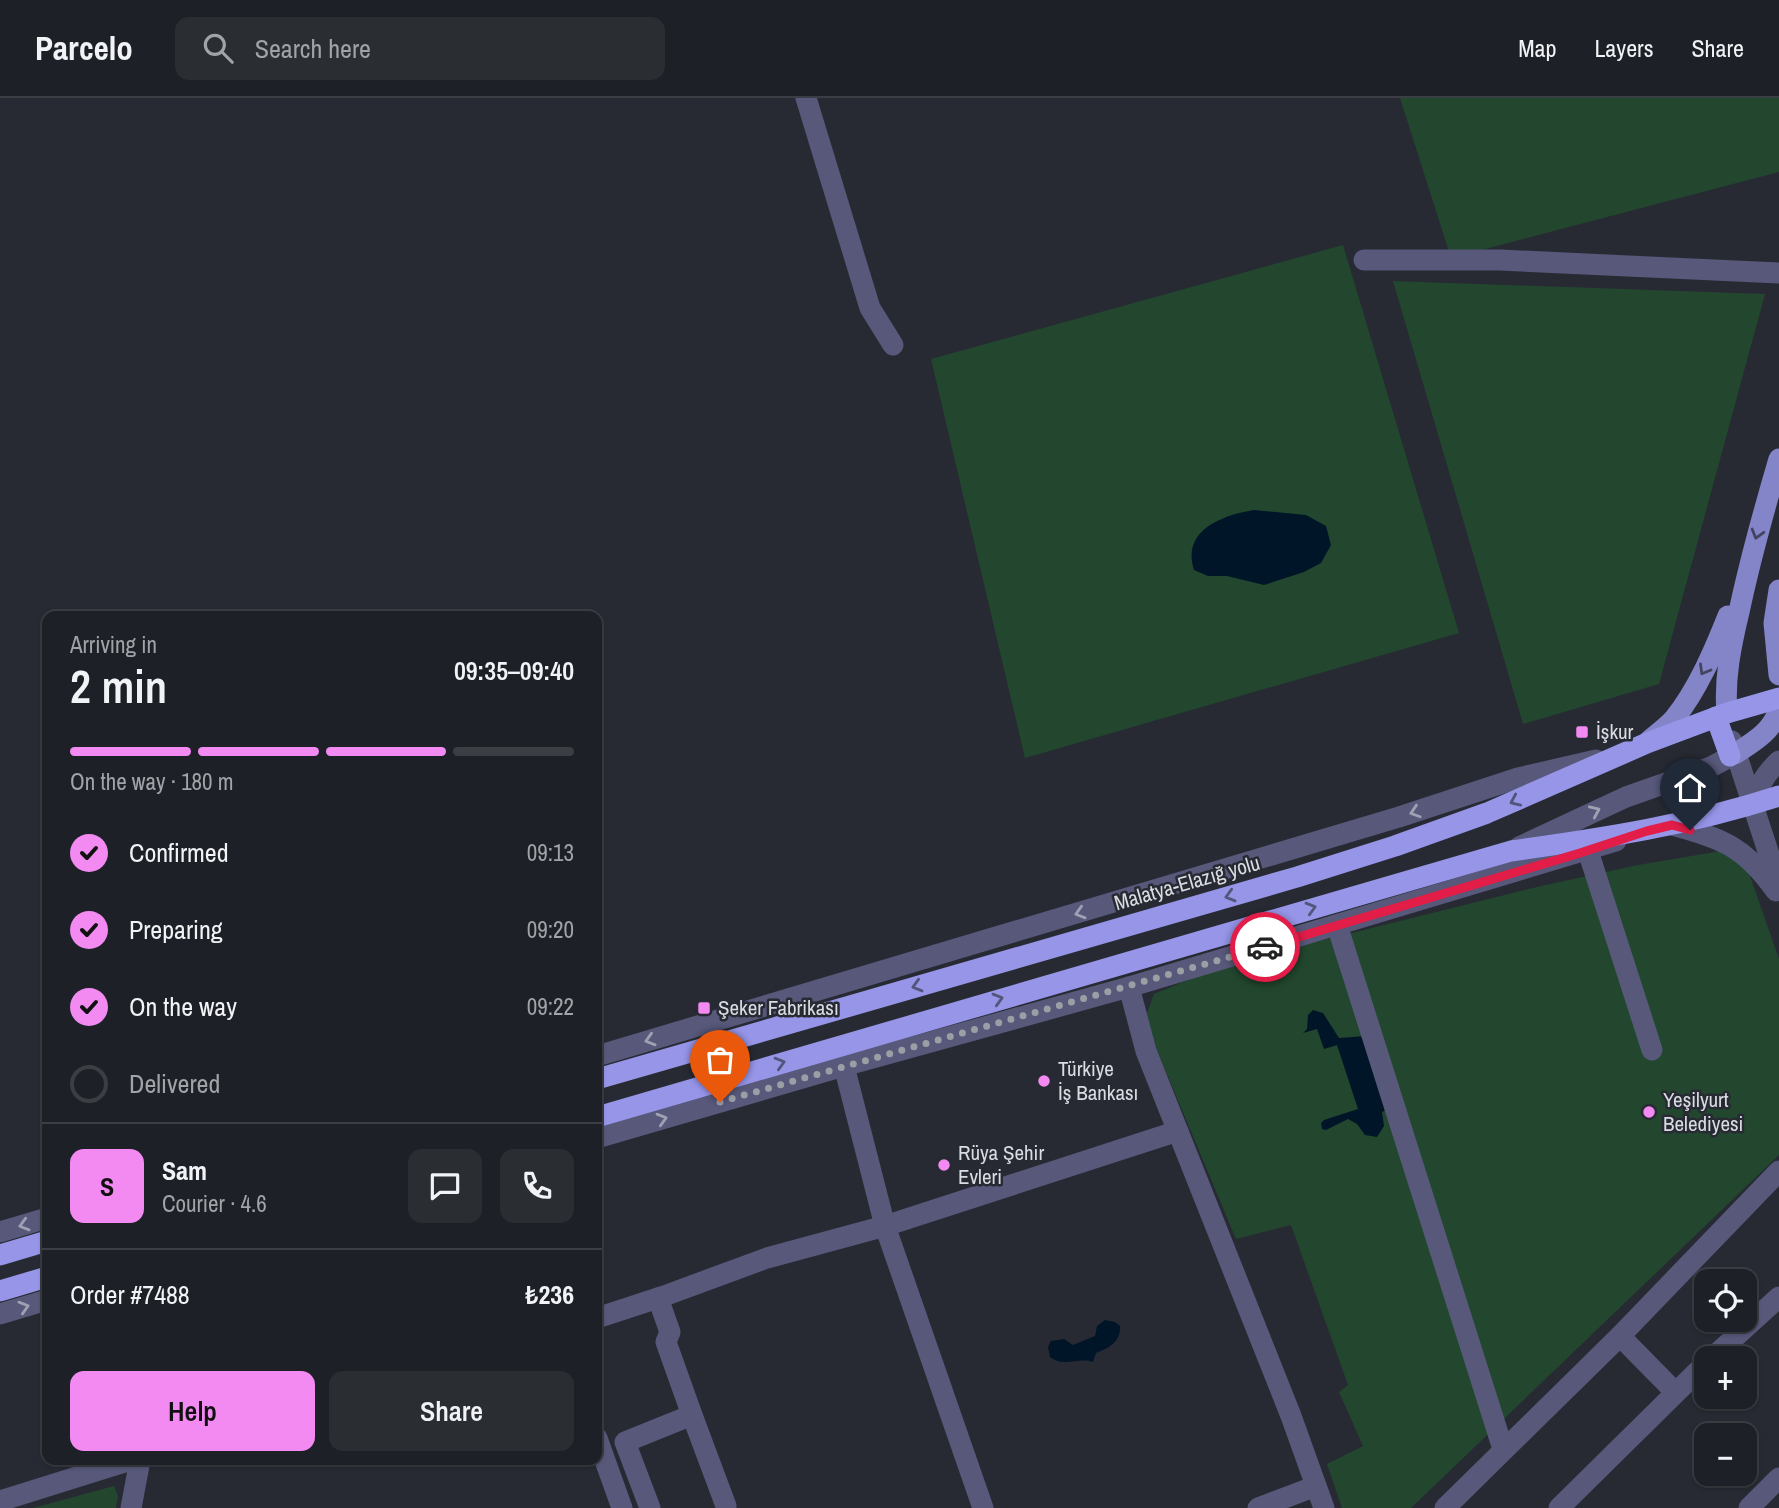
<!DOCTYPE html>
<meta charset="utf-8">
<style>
body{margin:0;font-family:"Archivo Narrow",sans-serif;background:#2a2d32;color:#f1f3f6;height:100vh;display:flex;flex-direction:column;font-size:26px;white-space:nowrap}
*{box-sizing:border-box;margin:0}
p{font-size:23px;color:#a0a3a7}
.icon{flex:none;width:38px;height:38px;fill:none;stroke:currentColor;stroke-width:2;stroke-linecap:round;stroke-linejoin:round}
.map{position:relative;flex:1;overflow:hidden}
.details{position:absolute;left:42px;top:513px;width:560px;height:854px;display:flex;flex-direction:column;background:#1d2026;border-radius:14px;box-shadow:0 2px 5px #0004,0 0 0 2px #3b3e43}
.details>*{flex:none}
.tools{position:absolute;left:1694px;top:1171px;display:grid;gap:14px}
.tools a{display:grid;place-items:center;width:63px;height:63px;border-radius:14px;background:#1d2026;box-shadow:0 2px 5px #0004,0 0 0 2px #3b3e43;font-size:35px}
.pin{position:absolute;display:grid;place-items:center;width:60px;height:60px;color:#fff;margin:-72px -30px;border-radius:50% 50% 50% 0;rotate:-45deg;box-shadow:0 0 7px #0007}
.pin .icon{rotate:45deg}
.courier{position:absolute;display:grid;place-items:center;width:70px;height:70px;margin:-35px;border:5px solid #e11d48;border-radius:50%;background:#fff;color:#222;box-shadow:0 2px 9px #0007}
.summary em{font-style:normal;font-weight:600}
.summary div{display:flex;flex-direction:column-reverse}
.summary{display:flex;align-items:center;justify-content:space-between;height:119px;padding:0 28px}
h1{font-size:46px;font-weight:600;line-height:52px}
.bar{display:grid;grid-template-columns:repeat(4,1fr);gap:10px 7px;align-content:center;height:84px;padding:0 28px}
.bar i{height:9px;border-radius:5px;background:#3b3e43}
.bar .selected{background:#f28af2}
.bar p{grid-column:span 4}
.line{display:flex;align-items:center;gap:18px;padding:0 28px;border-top:2px solid #3b3e43}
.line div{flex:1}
.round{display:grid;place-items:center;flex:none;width:74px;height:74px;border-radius:14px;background:#2a2d32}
ol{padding:0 28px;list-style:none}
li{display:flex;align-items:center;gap:21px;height:77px}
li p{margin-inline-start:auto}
li .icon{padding:7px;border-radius:50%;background:#f28af2;color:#111;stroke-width:4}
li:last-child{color:#a0a3a7}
li i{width:38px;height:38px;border:4px solid #3b3e43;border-radius:50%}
.button{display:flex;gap:14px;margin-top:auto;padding:14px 28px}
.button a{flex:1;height:80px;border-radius:14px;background:#f28af2;color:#111;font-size:28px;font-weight:600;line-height:80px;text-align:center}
.button a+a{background:#2a2d32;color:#f1f3f6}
header{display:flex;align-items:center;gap:42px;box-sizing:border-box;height:98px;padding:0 35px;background:#1d2026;border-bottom:2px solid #3b3e43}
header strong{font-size:33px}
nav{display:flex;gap:38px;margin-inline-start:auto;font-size:24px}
.search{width:490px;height:63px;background:#2a2d32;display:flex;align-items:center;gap:18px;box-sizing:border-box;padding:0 24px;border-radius:14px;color:#a0a3a7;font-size:26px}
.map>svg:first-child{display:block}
.green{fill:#22472e}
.water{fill:#001528}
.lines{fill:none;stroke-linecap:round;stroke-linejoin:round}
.minor{stroke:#57587a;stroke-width:21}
.major{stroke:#8484c9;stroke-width:21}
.highway{stroke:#9695e8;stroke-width:21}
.oneway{stroke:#434560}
.oneway2{stroke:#53557b}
.oneway3{stroke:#9fa1b3}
.done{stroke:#9b9ea5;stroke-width:7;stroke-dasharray:0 12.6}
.route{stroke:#e11d48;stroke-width:9}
.poi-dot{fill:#f28af2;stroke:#272a33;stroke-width:2.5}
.labels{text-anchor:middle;stroke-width:5;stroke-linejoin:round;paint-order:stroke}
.poi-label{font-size:21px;fill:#dadce2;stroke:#272a33;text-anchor:start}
.street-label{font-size:21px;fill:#dadce2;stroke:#272a33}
</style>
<header>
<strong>Parcelo</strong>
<div class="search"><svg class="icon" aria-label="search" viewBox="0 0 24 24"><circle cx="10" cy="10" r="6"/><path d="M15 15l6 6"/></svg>Search here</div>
<nav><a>Map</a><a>Layers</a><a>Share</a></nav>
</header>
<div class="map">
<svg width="1779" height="1410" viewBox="0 0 1779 1410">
<rect width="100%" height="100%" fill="#272a33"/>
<!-- green -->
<g class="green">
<polygon points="1400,0 1779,0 1779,74 1451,160"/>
<polygon points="1343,147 1459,535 1025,660 931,261"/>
<polygon points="1393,183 1765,196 1659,586 1523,626"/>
<polygon points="1721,753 1733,758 1749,775 1779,861 1779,1057 1411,1410 1342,1410 1327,1366 1363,1348 1339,1294 1348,1287 1291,1127 1236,1141 1151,938 1146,918 1154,896 1227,866 1541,788 1638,767"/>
<polygon points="114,1388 118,1398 116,1410 33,1410"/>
</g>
<!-- water -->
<g class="water">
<path d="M1254,412L1306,417L1326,428L1331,447L1321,465L1304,474L1264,487L1227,478H1208L1194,472C1181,432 1223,417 1254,412Z"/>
<polygon points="1313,912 1323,915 1339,940 1366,938 1386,1012 1382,1014 1384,1028 1377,1039 1365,1037 1357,1026 1348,1021 1326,1032 1322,1031 1321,1025 1324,1022 1358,1011 1337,947 1324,951 1317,931 1303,935 1307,931 1308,917"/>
<path d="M1105,1222L1115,1224L1120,1228C1121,1244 1109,1250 1096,1255L1093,1264C1078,1259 1064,1270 1050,1259L1048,1249L1051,1243L1064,1241L1073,1247L1095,1238L1097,1228Z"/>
</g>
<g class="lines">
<!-- minor -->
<g class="minor">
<polyline points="806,0 870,210 893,247"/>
<polyline points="1364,162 1500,162 1779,175"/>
<polyline points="1732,643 1779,787"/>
<path d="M1752,707C1758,689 1765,676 1779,663"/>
<path d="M1672,727C1722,740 1745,749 1776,793"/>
<polyline points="1519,749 1626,699 1711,669 1735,656"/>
<polyline points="1588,753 1652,952"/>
<polyline points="1337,827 1503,1351"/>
<polyline points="1129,889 1146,953 1291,1318 1324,1410"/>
<polyline points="597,958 1399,719 1518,680 1596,662"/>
<polyline points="844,968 885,1128 983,1410"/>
<polyline points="597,1040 844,968 1129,889 1616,743"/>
<polyline points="0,1134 47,1120"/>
<polyline points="0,1216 47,1202"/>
<polyline points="597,1220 664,1198 767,1160 885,1128 1178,1033"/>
<polyline points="1620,1238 1675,1294"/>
<polyline points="1712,1260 1779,1199"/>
<polyline points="692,1317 726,1408"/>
<polyline points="597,1340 622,1410"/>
<polyline points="0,1403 131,1362"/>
<polyline points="131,1410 140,1362"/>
<polyline points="650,1410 625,1344 692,1317 666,1244 670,1234 658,1200"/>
<polyline points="1258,1410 1316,1388"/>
<polyline points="1445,1410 1620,1238 1779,1073"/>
<polyline points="1559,1410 1706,1265"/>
<polyline points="1749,1410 1779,1380"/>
</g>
<!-- major -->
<g class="major">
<polyline points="1779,492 1774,525 1779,577"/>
<path d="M1727,615C1724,581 1731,547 1739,514C1750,462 1764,412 1779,361"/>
<path d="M1649,643C1657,636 1667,629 1674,621C1698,591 1714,553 1728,518"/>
<path d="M1735,656C1755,643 1771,634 1779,612"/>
</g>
<!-- highway -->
<g class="highway">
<polyline points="1716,619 1730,658"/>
<polyline points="597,981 1297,779 1395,748 1487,715 1647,645 1727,615 1779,600"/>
<path d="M597,1019L1511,753C1604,740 1690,727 1779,698"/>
<polyline points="0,1157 47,1143"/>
<polyline points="0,1193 47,1179"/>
</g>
</g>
<!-- one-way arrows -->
<defs><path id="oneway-chevron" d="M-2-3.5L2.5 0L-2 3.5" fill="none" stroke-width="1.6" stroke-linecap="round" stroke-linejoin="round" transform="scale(1.75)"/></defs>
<g class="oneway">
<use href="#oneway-chevron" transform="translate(1757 436) rotate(106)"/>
<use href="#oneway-chevron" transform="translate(1704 572) rotate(120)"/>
</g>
<g class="oneway2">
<use href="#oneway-chevron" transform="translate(1515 703) rotate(156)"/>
<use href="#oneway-chevron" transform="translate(1230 798) rotate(164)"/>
<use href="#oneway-chevron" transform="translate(1311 810) rotate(-16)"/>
<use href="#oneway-chevron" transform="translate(917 888) rotate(164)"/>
<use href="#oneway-chevron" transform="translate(998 901) rotate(-16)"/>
<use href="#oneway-chevron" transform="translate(780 965) rotate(-16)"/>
</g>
<g class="oneway3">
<use href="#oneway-chevron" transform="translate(1595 713) rotate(-24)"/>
<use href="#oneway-chevron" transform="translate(1415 714) rotate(162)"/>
<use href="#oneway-chevron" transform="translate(1080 815) rotate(163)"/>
<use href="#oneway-chevron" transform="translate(650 942) rotate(163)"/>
<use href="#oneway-chevron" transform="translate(662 1021) rotate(-16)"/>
<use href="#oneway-chevron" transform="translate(24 1127) rotate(164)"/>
<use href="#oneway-chevron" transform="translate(24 1209) rotate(-17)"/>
</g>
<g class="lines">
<!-- done -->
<polyline class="done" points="720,1004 1265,849"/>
<!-- route -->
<polyline class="route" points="1265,849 1580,755 1647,733 1672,727 1690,732"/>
</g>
<!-- markers -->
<g class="poi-dot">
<rect x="1575" y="627" width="14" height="14" rx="3.5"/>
<rect x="697" y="903" width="14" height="14" rx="3.5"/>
<circle cx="1044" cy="983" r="7"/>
<circle cx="1649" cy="1014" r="7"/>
<circle cx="944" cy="1067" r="7"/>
</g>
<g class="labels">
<!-- poi labels -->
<g class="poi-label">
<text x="1596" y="641">İşkur</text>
<text x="718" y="917">Şeker Fabrikası</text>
<text x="1058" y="978">Türkiye<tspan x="1058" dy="24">İş Bankası</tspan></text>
<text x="1663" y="1009">Yeşilyurt<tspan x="1663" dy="24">Belediyesi</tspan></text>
<text x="958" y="1062">Rüya Şehir<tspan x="958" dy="24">Evleri</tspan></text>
</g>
<!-- street labels -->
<g class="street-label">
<text transform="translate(1187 785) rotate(-16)" y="7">Malatya-Elazığ yolu</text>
</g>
</g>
</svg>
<div class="tools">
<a><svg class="icon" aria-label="locate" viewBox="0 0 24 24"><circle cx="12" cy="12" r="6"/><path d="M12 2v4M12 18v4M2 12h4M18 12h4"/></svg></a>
<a>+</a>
<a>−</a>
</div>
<div class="pin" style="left:720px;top:1004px;background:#ea580c"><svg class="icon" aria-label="bag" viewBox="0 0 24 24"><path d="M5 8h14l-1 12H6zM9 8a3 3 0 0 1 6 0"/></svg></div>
<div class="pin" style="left:1690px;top:732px;background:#1f2937"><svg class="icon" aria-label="home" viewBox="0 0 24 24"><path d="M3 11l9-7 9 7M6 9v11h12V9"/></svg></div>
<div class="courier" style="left:1265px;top:849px"><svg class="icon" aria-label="car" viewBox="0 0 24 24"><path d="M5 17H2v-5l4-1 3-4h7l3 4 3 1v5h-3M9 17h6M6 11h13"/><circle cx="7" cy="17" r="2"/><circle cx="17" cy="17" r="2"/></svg></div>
<section class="details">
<div class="summary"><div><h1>2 min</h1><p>Arriving in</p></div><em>09:35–09:40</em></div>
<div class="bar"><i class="selected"></i><i class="selected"></i><i class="selected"></i><i></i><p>On the way · 180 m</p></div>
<ol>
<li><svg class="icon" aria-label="check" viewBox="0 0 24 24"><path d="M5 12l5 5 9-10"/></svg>Confirmed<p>09:13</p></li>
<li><svg class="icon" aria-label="check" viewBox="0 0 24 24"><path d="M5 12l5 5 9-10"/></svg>Preparing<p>09:20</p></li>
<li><svg class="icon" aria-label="check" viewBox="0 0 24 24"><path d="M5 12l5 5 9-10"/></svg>On the way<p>09:22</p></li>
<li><i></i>Delivered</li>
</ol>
<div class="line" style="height:126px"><b class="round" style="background:#f28af2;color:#111">S</b><div><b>Sam</b><p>Courier · 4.6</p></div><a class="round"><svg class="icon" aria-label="chat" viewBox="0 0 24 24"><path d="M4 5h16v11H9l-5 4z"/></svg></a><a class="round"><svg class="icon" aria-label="phone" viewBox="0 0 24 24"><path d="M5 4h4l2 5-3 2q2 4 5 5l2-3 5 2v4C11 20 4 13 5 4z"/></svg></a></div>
<div class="line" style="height:91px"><div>Order #7488</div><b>₺236</b></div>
<div class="button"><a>Help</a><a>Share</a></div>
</section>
</div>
